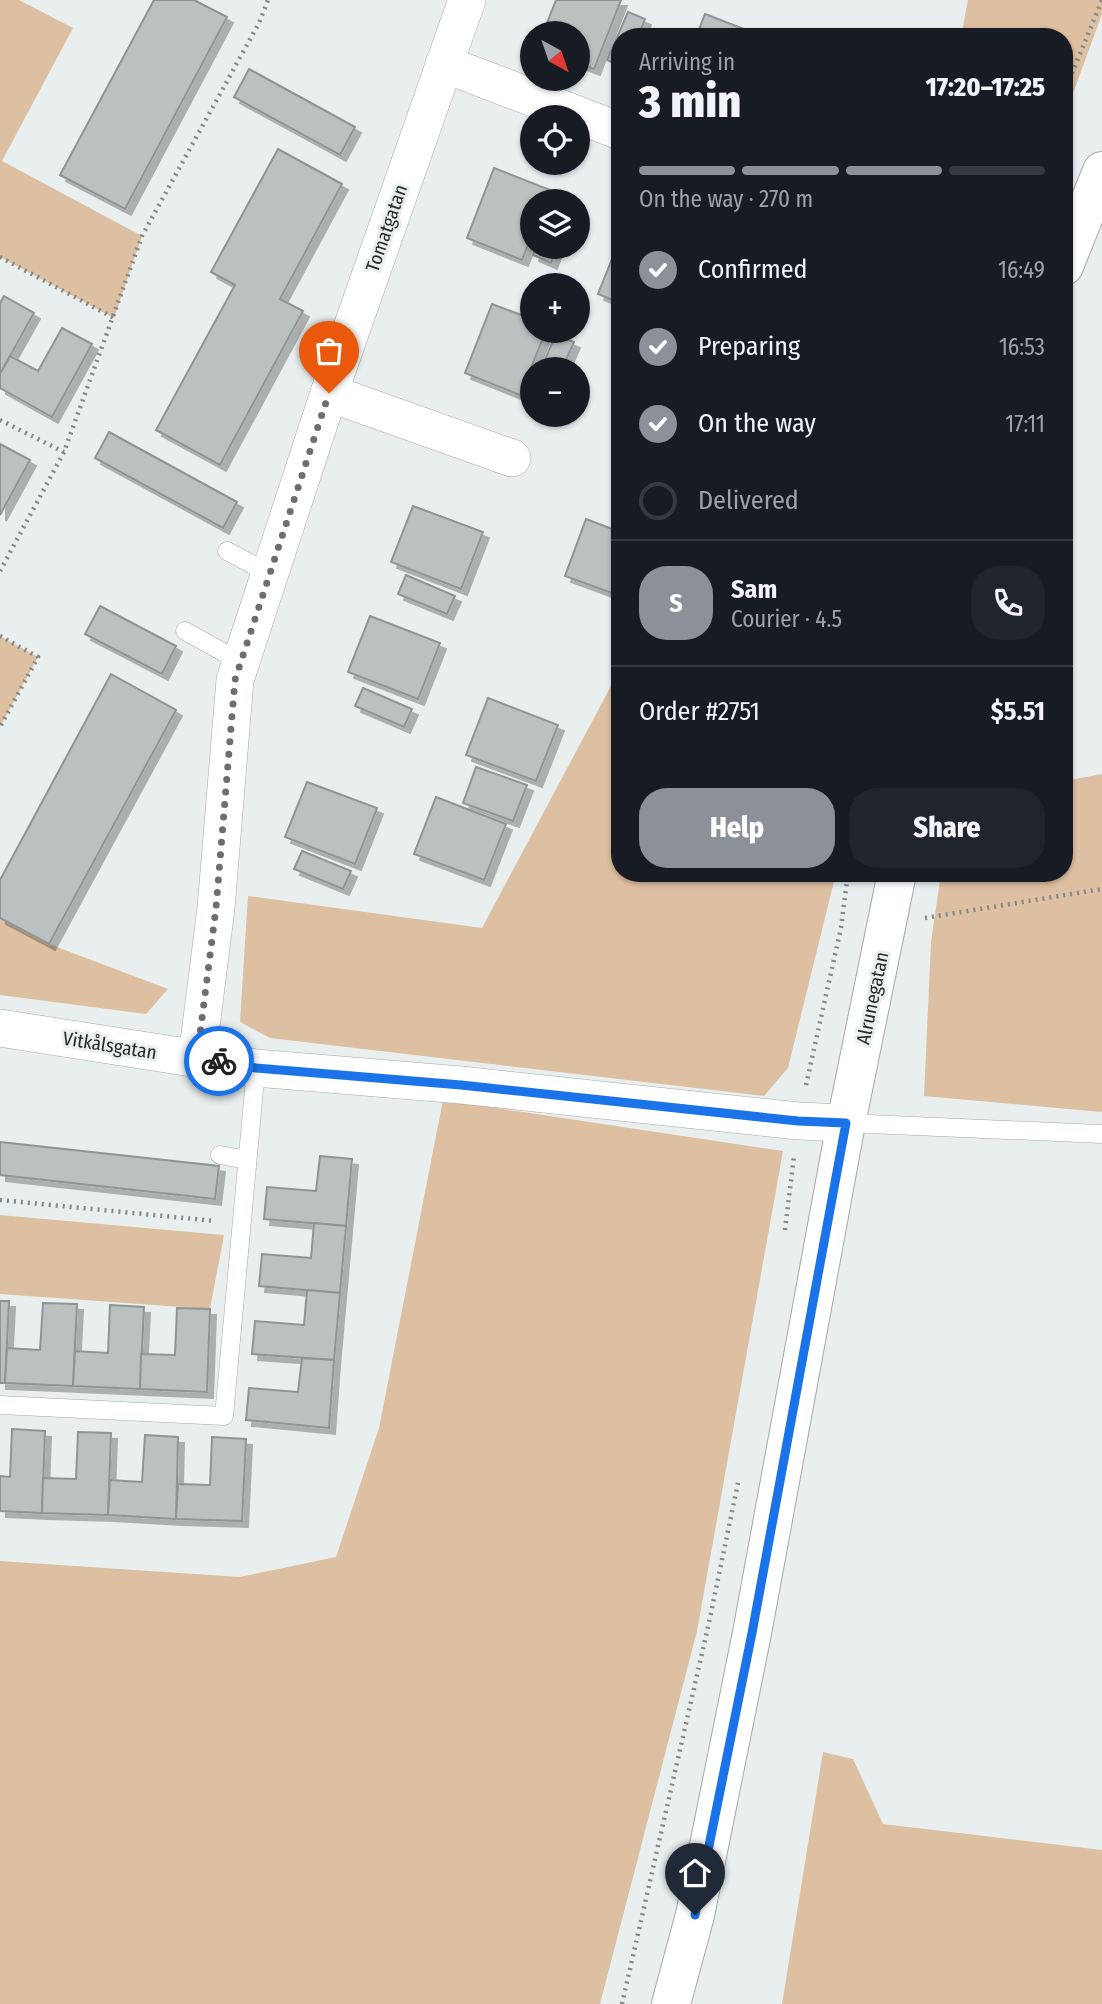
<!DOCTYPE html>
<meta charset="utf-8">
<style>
body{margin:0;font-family:"Fira Sans Condensed",sans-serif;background:#20242c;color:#f1f3f6;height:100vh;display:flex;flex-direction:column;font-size:26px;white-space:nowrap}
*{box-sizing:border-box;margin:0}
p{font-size:23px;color:#9ea1a6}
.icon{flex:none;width:38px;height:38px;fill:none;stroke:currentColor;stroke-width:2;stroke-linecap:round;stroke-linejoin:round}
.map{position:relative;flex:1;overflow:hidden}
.sheet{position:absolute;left:611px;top:28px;width:462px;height:854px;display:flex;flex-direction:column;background:#171b24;border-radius:28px;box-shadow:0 2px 5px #0004}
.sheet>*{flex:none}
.needle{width:46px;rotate:140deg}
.tools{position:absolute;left:520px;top:21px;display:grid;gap:14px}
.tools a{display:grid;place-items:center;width:70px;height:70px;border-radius:50%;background:#171b24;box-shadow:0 2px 5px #0004;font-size:35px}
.pin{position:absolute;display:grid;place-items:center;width:60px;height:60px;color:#fff;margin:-72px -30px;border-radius:50% 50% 50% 0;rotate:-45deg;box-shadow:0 0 7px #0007}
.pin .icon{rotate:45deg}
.courier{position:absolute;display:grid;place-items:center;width:70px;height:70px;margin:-35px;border:5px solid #1a73e8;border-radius:50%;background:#fff;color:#222;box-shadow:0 2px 9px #0007}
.overview em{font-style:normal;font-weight:800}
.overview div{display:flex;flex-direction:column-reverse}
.overview{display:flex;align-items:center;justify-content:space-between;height:119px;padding:0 28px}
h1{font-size:46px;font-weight:800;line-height:52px}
.bar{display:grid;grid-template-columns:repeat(4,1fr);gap:10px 7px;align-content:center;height:84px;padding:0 28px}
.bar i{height:9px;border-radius:5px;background:#363941}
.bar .on{background:#8c9099}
.bar p{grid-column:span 4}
.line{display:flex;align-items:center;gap:18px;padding:0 28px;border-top:2px solid #363941}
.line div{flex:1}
.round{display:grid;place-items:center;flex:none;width:74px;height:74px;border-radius:28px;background:#20242c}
ol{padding:0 28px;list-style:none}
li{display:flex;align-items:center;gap:21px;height:77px}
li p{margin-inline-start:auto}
li .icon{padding:7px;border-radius:50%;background:#8c9099;color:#fff;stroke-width:4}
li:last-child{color:#9ea1a6}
li i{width:38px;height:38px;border:4px solid #363941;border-radius:50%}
.button{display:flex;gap:14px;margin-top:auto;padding:14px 28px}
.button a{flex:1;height:80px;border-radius:28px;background:#8c9099;color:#fff;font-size:28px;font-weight:800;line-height:80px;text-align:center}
.button a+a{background:#20242c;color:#f1f3f6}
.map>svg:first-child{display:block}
.green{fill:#ddbfa1}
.building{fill:#bac1c0;stroke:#8f9594;stroke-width:2;filter:url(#shadow)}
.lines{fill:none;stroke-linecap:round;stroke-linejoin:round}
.lane-casing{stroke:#a3a9a9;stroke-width:19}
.street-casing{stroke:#a3a9a9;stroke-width:38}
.secondary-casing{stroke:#a3a9a9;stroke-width:40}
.path{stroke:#838787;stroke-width:4.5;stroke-dasharray:2 5;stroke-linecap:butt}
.lane{stroke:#fff;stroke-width:18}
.street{stroke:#fff;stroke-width:37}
.secondary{stroke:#fff;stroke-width:38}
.done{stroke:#6b6f6e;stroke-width:7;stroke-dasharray:0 12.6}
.route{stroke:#1a73e8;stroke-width:9}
.labels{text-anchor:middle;stroke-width:6;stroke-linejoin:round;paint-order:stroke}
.street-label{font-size:19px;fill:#272a29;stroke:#e9efef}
</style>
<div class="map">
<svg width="1102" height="2004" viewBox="0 0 1102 2004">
<defs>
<filter id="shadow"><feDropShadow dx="6" dy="6" stdDeviation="0" flood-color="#0004"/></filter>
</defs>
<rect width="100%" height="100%" fill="#e9efef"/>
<!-- green -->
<g class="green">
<polygon points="0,0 19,0 73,28 2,161 142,236 114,318 0,257"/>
<polygon points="968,0 1102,0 1102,14 1064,118 1064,37 961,37"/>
<polygon points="0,636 38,657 0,727"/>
<polygon points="619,671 620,873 836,873 788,1068 764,1096 270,1038 240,1022 248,896 482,928"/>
<polygon points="1102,774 1102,1112 924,1096 931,942 941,873 1064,873 1064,781"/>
<polygon points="0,918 49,944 168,989 146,1014 0,995"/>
<polygon points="443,1100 783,1151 697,1631 600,2004 0,2004 0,1561 240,1577 336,1557 379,1428"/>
<polygon points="0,1215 224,1235 210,1309 0,1294"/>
<polygon points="823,1752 853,1759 883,1824 1102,1850 1102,2004 782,2004"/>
</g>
<!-- building -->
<g class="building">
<polygon points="154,0 194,0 227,17 125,209 60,175"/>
<polygon points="556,0 621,0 594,69 578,63 578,33 543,33"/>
<polygon points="628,12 645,19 638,37 620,37 620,66 607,60"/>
<polygon points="705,14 762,36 696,37"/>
<polygon points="249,69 355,127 340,155 234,97"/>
<polygon points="278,149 342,184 280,299 303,311 220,465 156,430 235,285 211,272"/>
<polygon points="494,168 550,190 545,201 532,201 532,235 522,260 467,238"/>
<polygon points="620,239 620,303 598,294"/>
<polygon points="536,247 557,247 551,263 533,255"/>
<polygon points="4,296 34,313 0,374 0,303"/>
<polygon points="492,304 532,319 532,331 546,331 520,395 465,373"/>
<polygon points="62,328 92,344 52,417 0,388 0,374 10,356 38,371"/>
<polygon points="556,334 574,342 562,369 541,369"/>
<polygon points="109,432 237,502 223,528 95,458"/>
<polygon points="0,444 30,460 0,515"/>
<polygon points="413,506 483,532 461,589 391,562"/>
<polygon points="586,519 620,532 620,596 565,576"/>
<polygon points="406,575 455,596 447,614 398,594"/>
<polygon points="100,606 176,646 162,674 85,634"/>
<polygon points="370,616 440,643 418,699 348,672"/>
<polygon points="111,674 176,710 49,944 0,918 0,880"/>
<polygon points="363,688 412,709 404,727 355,706"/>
<polygon points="488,698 558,725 536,781 466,755"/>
<polygon points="476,767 527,785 513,821 463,803"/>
<polygon points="307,782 377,808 355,864 285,837"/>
<polygon points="436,797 506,824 484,880 414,854"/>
<polygon points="302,851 351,871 343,889 294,869"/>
<polygon points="0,1142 219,1166 215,1199 0,1175"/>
<polygon points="320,1156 352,1159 346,1226 264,1219 267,1187 316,1191"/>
<polygon points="314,1223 346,1226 340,1293 259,1286 262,1254 311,1258"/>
<polygon points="307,1290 340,1293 334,1360 252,1354 255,1321 304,1325"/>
<polygon points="0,1301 9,1301 5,1383 0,1383"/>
<polygon points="43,1303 77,1304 73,1386 5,1383 7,1348 40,1350"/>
<polygon points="110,1305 144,1307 140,1389 73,1386 75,1351 108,1353"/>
<polygon points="177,1308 210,1309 207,1392 140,1389 141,1354 175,1355"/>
<polygon points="302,1358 334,1360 329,1428 246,1420 249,1388 298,1392"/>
<polygon points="12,1429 45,1431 42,1513 0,1511 0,1476 10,1477"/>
<polygon points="78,1432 111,1433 108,1515 42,1513 43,1478 76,1479"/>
<polygon points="145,1435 178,1437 176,1519 108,1515 110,1480 142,1482"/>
<polygon points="212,1437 246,1439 242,1521 176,1519 178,1484 210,1485"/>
</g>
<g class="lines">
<!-- lane casing -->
<g class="lane-casing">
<g id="lane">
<polyline points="227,551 270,574"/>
<polyline points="185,631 241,662"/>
<polyline points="846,1123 1102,1134"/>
<polyline points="220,1155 247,1160"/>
<polyline points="0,1405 224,1416 256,1068"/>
</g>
</g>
<!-- street casing -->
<g class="street-casing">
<g id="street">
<polyline points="444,64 620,131"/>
<polyline points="329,393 512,458"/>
<polyline points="0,1028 256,1068 461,1085 798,1121 846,1123"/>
<polyline points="197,1058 216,908 235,680 329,393 467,0"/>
</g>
</g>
<!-- secondary casing -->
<g class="secondary-casing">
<g id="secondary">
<polyline points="1064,266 1102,171"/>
<polyline points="671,2004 695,1915 752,1633 846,1123 897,873"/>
</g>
</g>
<!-- path -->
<g class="path">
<polyline points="1064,93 1102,0"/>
<polyline points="0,257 114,318"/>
<polyline points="0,420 64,452"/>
<polyline points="0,571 64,452 142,236 259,23 268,0"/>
<polyline points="0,636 38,657 0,727"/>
<polyline points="925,918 1102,889"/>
<polyline points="806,1085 841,928 848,873"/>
<polyline points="0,1200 215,1221"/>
<polyline points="785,1230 794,1156"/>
<polyline points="622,2004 708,1627 738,1483"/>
</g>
<!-- lane -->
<use href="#lane" class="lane"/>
<!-- street -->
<use href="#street" class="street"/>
<!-- secondary -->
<use href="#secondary" class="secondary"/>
</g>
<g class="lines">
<!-- done -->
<polyline class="done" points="219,1061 197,1058 216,908 235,680 329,393"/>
<!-- route -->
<polyline class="route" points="219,1061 256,1068 461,1085 798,1121 846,1123 752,1633 695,1915"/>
</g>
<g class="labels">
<!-- street labels -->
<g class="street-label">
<text transform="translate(386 228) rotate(-71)" y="7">Tomatgatan</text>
<text transform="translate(872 998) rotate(-78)" y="7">Alrunegatan</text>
<text transform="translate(110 1045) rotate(9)" y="7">Vitkålsgatan</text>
</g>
</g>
</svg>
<div class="tools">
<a><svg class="needle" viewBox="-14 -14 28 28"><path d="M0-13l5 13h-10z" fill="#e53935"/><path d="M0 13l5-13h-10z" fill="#9ea1a6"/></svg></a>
<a><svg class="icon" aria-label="locate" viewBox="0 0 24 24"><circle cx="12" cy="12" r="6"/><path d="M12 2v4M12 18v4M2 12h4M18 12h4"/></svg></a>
<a><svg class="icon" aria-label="layers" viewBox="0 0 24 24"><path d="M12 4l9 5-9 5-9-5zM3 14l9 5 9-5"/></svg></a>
<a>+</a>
<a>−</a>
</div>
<div class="pin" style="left:329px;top:393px;background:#ea580c"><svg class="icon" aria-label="bag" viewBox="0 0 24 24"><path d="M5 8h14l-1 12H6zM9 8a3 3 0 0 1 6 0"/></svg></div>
<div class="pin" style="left:695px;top:1915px;background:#1f2937"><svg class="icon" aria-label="home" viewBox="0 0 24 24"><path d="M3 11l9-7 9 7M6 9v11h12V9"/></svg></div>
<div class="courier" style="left:219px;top:1061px"><svg class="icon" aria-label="bike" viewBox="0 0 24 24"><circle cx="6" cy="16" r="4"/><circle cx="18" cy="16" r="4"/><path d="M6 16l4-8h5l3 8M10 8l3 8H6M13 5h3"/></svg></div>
<section class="sheet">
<div class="overview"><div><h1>3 min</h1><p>Arriving in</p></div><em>17:20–17:25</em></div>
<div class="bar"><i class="on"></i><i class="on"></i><i class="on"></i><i></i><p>On the way · 270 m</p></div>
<ol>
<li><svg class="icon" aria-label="check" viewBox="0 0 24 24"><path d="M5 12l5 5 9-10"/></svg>Confirmed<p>16:49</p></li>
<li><svg class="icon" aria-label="check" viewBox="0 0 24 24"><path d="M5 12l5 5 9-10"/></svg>Preparing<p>16:53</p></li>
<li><svg class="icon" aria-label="check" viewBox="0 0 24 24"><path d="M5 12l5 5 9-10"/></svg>On the way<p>17:11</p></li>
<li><i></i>Delivered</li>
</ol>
<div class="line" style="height:126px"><b class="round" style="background:#8c9099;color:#fff">S</b><div><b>Sam</b><p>Courier · 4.5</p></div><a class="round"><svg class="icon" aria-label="phone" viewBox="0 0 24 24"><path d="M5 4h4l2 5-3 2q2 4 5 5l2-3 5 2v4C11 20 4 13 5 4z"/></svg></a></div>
<div class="line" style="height:91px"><div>Order #2751</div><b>$5.51</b></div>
<div class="button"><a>Help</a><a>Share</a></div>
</section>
</div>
